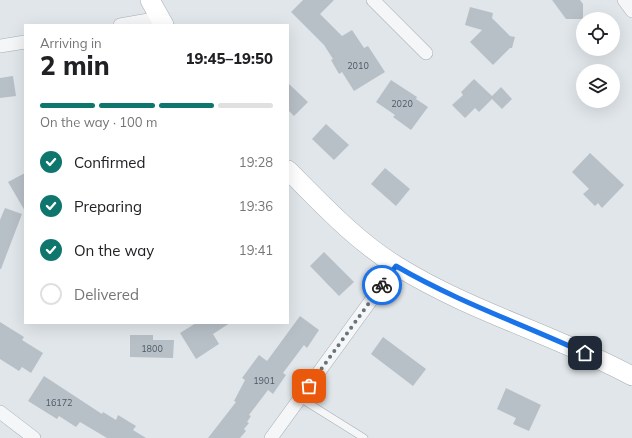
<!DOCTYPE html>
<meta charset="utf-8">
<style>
body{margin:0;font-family:Mulish,sans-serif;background:#f2f2f2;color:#202124;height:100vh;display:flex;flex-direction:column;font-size:15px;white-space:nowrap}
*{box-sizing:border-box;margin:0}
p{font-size:13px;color:#757577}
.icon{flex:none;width:22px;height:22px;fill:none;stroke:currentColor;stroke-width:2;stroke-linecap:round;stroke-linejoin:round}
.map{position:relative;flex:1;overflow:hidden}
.side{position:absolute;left:24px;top:24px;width:265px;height:300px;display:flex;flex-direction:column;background:#fff;border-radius:0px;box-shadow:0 4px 16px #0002}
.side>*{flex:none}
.tools{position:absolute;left:576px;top:12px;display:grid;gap:8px}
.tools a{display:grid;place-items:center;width:44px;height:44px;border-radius:50%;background:#fff;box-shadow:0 4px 16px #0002;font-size:20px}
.pin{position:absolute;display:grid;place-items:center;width:34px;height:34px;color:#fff;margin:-17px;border-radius:8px;box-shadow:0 2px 6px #0006}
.courier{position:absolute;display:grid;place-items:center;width:40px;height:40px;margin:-20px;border:3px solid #1a73e8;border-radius:50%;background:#fff;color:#222;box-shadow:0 1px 5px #0007}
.overview em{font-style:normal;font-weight:800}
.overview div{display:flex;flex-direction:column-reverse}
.overview{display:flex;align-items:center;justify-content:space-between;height:68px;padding:0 16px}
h1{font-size:26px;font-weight:800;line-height:30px}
.bar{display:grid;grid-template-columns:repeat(4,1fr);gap:6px 4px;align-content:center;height:48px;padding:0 16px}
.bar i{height:5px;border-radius:3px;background:#e0e0e0}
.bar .active{background:#0f766e}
.bar p{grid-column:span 4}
ol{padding:0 16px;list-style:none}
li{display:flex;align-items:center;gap:12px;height:44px}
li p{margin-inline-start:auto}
li .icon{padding:4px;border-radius:50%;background:#0f766e;color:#fff;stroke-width:4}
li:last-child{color:#757577}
li i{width:22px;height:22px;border:2px solid #e0e0e0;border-radius:50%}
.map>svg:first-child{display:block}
.building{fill:#b8c0c7}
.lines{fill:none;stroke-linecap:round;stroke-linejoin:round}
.lane-casing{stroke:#a6aeb4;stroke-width:8}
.street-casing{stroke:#a6aeb4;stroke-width:14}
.secondary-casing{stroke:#a6aeb4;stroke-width:20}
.lane{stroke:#f4f6f8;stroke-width:7}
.street{stroke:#f4f6f8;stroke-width:13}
.secondary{stroke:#fff;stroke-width:19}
.done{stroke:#69747d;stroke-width:4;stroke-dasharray:0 7.2}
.route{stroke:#1a73e8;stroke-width:5}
.labels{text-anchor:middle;stroke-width:4;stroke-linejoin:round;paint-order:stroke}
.number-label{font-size:9px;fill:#4d5863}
</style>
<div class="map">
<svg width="632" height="438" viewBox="0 0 632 438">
<rect width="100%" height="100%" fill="#e1e6ea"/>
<!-- building -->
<g class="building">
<polygon points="303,0 334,0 320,14 342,36 352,30 364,48 368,46 385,72 354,91 342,72 339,74 331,60 333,59 324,45 291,12"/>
<polygon points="552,0 580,0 583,4 583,19 566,19"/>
<polygon points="470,7 493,13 492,18 510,36 515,37 512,48 510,48 493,65 470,42 482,30 465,25"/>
<polygon points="13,76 16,96 0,98 0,78"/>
<polygon points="474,79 492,96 501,87 512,99 502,109 492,99 479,112 475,108 465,118 452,105 463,95 461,92"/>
<polygon points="391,80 417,97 416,99 428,107 411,130 393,117 395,115 376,102"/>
<polygon points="288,83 308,102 294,116 288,110"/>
<polygon points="326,124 349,145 334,160 312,139"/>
<polygon points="590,153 624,185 602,208 598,203 595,206 583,194 589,189 572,172"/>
<polygon points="385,168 410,189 396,206 371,184"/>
<polygon points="25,173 25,211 8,182"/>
<polygon points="5,208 22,214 1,269 0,269 0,220"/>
<polygon points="324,252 354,282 339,296 310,266"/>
<polygon points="300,316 319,330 307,348 304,345 283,373 286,375 273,394 268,390 249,415 251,416 247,422 249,423 244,429 246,431 240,438 208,438 236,402 234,401 245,380 242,378 259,355 267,361"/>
<polygon points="0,322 24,337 22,340 43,353 31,373 22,367 19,371 0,359"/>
<polygon points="196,323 230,323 213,334 219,344 196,359 180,333"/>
<polygon points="130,335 153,335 153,340 174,340 173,358 130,357"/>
<polygon points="383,337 426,369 413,386 371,354"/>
<polygon points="44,376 102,414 103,412 116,420 118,415 136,426 133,430 146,438 107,438 80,422 76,427 59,416 57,419 28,401"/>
<polygon points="506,388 541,405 529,431 513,424 516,418 497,409"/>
</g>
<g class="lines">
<!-- lane casing -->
<g class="lane-casing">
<polyline id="lane" points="300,398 364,438"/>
</g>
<!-- street casing -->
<g class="street-casing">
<g id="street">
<polyline points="373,0 426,53"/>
<polyline points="624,0 632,11"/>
<polyline points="120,25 160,18"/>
<polyline points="0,46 25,42"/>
<polyline points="0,412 34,438"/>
<polyline points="271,438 396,266"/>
</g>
</g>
<!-- secondary casing -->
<g class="secondary-casing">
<g id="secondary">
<polyline points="150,0 164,25"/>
<path d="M288,170C322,204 356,241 397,266C471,312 556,335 632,376"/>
</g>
</g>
<!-- lane -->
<use href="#lane" class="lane"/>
<!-- street -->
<use href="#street" class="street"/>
<!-- secondary -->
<use href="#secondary" class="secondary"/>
</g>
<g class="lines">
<!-- done -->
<polyline class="done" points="309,386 382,285"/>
<!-- route -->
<path class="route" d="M382,285L396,266C456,301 522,324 585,353"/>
</g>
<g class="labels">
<!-- number labels -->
<g class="number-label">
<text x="358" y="69">2010</text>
<text x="402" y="107">2020</text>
<text x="152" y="352">1800</text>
<text x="264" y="384">1901</text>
<text x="59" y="406">16172</text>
</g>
</g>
</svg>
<div class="tools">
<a><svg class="icon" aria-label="locate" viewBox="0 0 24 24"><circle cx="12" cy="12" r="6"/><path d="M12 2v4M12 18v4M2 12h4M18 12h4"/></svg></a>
<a><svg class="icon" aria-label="layers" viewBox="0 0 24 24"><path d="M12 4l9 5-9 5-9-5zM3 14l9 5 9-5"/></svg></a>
</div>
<div class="pin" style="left:309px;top:386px;background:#ea580c"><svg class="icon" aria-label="bag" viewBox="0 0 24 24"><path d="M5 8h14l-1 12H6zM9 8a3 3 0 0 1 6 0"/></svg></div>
<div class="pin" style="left:585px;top:353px;background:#1f2937"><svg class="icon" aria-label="home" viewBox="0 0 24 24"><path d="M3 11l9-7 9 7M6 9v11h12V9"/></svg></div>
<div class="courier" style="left:382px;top:285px"><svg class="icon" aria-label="bike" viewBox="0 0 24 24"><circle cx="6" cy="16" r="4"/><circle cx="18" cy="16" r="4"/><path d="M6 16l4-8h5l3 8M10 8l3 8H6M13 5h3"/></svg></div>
<section class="side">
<div class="overview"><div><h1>2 min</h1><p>Arriving in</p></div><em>19:45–19:50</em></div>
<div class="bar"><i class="active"></i><i class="active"></i><i class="active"></i><i></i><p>On the way · 100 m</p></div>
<ol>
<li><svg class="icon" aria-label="check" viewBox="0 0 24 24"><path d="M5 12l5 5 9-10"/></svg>Confirmed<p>19:28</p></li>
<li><svg class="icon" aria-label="check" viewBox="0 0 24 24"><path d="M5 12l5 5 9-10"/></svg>Preparing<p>19:36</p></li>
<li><svg class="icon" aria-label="check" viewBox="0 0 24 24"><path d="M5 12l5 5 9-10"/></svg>On the way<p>19:41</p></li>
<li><i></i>Delivered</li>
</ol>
</section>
</div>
